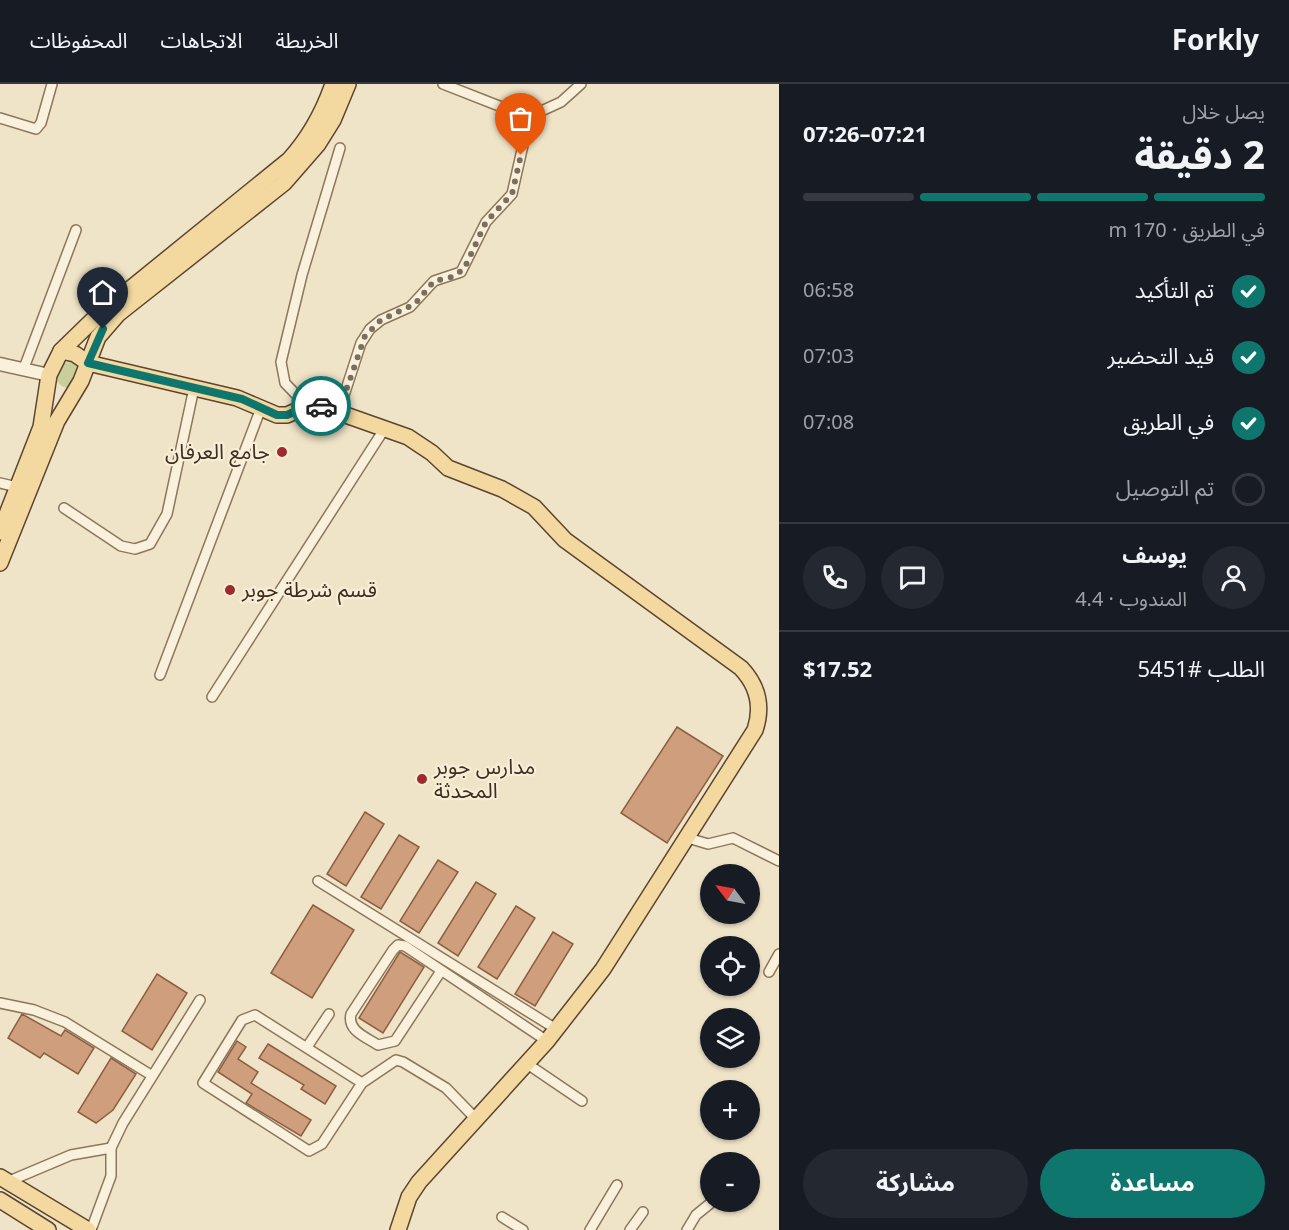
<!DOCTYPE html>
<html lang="ar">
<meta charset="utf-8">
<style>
body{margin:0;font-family:Georgia,"Noto Sans Arabic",serif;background:#242831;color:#f1f3f6;direction:rtl;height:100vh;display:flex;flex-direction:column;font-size:22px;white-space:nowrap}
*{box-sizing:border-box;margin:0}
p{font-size:20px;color:#9ea1a6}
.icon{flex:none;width:33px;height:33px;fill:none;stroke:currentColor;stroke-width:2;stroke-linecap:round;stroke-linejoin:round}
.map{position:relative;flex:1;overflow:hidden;direction:ltr}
.sheet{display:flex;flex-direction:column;background:#171b24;width:510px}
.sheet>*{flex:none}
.needle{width:39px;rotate:302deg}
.buttons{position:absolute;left:700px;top:780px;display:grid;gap:12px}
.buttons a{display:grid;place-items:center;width:60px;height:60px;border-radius:50%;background:#171b24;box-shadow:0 2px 4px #0004;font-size:30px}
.pin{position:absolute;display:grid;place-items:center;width:51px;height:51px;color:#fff;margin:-62px -26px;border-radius:50% 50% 50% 0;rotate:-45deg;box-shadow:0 0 6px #0007}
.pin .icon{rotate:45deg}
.courier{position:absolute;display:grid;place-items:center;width:60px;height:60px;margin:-30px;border:4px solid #0f766e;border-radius:50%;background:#fff;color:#222;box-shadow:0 2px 8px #0007}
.head em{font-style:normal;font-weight:700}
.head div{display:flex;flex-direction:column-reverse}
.head{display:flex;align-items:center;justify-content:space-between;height:102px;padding:0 24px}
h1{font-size:39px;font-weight:700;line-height:45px}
.bar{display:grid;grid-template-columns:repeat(4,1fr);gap:9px 6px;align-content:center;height:72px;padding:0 24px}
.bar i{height:8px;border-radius:4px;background:#363941}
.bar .current{background:#0f766e}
.bar p{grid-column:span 4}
.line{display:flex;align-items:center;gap:15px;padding:0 24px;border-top:2px solid #363941}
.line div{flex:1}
.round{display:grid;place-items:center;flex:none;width:63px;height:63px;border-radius:32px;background:#242831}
ol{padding:0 24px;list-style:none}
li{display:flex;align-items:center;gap:18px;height:66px}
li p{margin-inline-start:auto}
li .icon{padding:6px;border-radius:50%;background:#0f766e;color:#fff;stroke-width:4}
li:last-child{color:#9ea1a6}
li i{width:33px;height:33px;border:3px solid #363941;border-radius:50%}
.primary-button{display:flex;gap:12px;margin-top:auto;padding:12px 24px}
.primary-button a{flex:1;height:69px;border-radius:36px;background:#0f766e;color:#fff;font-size:24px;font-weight:700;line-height:69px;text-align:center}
.primary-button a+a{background:#242831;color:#f1f3f6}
header{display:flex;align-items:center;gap:36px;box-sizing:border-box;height:84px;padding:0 30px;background:#171b24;border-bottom:2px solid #363941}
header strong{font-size:28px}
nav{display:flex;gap:33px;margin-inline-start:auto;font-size:21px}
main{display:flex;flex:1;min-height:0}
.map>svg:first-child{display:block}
.green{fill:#c9cf9b}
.building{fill:#cf9f7d;stroke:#8d5f41;stroke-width:1.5}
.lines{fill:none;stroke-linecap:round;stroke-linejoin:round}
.minor-casing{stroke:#8d765c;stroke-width:12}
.tertiary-casing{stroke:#8d765c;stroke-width:15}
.primary-casing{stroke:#5b4430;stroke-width:18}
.minor{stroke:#faf1dc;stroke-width:9}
.tertiary{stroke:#faf1dc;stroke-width:12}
.primary{stroke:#f3d9a0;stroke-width:15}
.done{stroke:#7c6e5b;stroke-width:6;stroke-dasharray:0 10.8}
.route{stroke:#0f766e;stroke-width:8}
.poi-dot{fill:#9e2a2b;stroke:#f7eed8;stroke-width:2}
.labels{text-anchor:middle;stroke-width:4.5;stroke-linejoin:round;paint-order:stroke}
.poi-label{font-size:21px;fill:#3d2e20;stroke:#f7eed8;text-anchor:start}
</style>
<header>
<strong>Forkly</strong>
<nav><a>الخريطة</a><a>الاتجاهات</a><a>المحفوظات</a></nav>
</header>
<main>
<section class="sheet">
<div class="head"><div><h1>2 دقيقة</h1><p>يصل خلال</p></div><em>07:21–07:26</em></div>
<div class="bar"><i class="current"></i><i class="current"></i><i class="current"></i><i></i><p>في الطريق · 170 m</p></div>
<ol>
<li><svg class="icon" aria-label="check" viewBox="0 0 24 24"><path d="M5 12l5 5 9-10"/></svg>تم التأكيد<p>06:58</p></li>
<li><svg class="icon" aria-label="check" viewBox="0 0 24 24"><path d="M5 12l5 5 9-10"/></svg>قيد التحضير<p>07:03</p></li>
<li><svg class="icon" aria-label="check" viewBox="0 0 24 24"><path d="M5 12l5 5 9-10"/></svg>في الطريق<p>07:08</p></li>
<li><i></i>تم التوصيل</li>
</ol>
<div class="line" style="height:108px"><a class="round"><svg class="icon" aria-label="person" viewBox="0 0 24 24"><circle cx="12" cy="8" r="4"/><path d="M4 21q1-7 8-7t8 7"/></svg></a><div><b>يوسف</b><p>المندوب · 4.4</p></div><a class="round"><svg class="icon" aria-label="chat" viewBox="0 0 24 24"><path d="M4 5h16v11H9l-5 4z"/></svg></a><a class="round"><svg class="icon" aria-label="phone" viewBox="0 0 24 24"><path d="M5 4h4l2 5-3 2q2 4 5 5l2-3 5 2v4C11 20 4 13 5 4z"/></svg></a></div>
<div class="line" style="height:78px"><div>الطلب #5451</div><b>$17.52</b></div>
<div class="primary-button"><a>مساعدة</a><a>مشاركة</a></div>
</section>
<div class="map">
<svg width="779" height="1146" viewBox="0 0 779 1146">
<rect width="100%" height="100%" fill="#f0e4c8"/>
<!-- green -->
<path class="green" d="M72,278L79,283L71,304C63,304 58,301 55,293L63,279Z"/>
<!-- building -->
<g class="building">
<polygon points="677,643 723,672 667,759 621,729"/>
<polygon points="365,728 384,740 346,802 327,790"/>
<polygon points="399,751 419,763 381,825 361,813"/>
<polygon points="438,776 458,788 419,849 400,837"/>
<polygon points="476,798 496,810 458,872 438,859"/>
<polygon points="313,821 354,846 312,914 271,889"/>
<polygon points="516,822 535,834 497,895 478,883"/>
<polygon points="553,848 573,860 535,922 515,910"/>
<polygon points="400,868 424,883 383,949 359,934"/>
<polygon points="157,890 187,909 152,966 122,947"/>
<polygon points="22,930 61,952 65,946 94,964 78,990 44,969 40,974 8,954"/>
<polygon points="237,957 246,963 238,975 258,988 251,999 311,1036 301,1052 246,1019 252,1010 218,988"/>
<polygon points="268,960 336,1002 325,1020 301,1005 304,1001 259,974"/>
<polygon points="111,974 136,990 113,1026 96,1039 78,1028"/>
</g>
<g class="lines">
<!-- minor casing -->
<g class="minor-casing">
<g id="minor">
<polyline points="0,34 36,45 41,39 52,0"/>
<polyline points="524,35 561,18 581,0"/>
<polyline points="24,284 76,146"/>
<polyline points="307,322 285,299 281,278 302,191 340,64"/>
<polyline points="339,327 361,259 370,245 381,236 410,223 434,197 461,188 486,138 512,110 526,48 524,35 517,29 443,0"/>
<polyline points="0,399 17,403"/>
<polyline points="64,424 121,462 135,465 150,460 167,430 194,304"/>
<polyline points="160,591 261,324"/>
<polyline points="212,613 385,344"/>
<polyline points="688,754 708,760 733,754 779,777"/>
<polyline points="318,797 556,945"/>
<path d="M441,887L395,957L378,961C366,953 347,947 351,930L393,866L398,861L405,862L547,957"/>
<polyline points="769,888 779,870"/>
<polyline points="0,919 34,926 65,938 151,991"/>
<polyline points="307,963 329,930"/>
<polyline points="526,979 582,1017"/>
<polyline points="362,999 255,931 242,936 203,999 309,1067 322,1060 362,999 396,976 403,978 446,1004 476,1035"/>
<polyline points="7,1098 71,1071 111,1064"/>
<polyline points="502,1133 523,1146"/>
<polyline points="91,1146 111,1092 111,1064 123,1039 200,916"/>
<polyline points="590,1146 617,1101"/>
<polyline points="630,1146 643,1128"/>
<polyline points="687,1146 696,1131 712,1118"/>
</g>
</g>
<!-- tertiary casing -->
<g class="tertiary-casing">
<polyline id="tertiary" points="0,280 49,291"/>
</g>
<!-- primary casing -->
<g class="primary-casing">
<g id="primary">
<path d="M61,267L75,270L88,279L237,314L277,331H287L307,322L323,323L408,353L432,369L448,384L502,405L534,423L565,456L741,584C758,602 763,622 755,646L603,885L547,957L419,1098L409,1113L398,1146"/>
<path d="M0,448L41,343L49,291L61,267L98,231L289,76C310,53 323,29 333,0"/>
<polyline points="0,479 57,337 81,297 98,253 118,230 284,99 318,60 333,36 348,0"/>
<polyline points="0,1093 88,1146"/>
<polyline points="0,1116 48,1146"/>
</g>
</g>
<!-- minor -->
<use href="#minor" class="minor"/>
<!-- tertiary -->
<use href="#tertiary" class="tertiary"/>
<!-- primary -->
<use href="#primary" class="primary"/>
</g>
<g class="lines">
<!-- done -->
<polyline class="done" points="321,322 339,327 365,252 381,236 415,220 434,197 452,193 464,185 486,138 512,110 521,71"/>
<!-- route -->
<polyline class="route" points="103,245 88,279 242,315 277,331 287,331 307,322 321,322"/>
</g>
<!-- markers -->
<g class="poi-dot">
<circle cx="282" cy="368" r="6"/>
<circle cx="230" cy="506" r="6"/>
<circle cx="422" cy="695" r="6"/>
</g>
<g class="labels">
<!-- poi labels -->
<g class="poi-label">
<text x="270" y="375" text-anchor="end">جامع العرفان</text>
<text x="242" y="513">قسم شرطة جوبر</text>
<text x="434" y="690">مدارس جوبر<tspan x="434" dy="24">المحدثة</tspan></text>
</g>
</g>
</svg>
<div class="buttons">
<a><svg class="needle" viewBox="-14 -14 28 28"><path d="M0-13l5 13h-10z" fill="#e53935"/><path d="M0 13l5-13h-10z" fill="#9ea1a6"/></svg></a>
<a><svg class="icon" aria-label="locate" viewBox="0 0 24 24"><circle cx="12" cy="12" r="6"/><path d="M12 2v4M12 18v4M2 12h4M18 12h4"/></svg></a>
<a><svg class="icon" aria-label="layers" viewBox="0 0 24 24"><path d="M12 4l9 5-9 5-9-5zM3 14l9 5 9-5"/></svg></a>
<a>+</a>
<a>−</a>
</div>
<div class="pin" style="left:521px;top:71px;background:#ea580c"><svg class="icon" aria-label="bag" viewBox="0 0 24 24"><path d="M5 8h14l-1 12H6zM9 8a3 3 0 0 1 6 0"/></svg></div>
<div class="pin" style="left:103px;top:245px;background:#1f2937"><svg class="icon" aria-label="home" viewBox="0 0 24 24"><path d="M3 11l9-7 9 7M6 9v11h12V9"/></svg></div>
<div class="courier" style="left:321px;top:322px"><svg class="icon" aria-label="car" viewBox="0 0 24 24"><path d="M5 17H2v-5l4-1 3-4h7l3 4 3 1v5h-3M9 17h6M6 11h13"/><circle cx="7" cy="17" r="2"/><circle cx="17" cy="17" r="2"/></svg></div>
</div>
</main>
